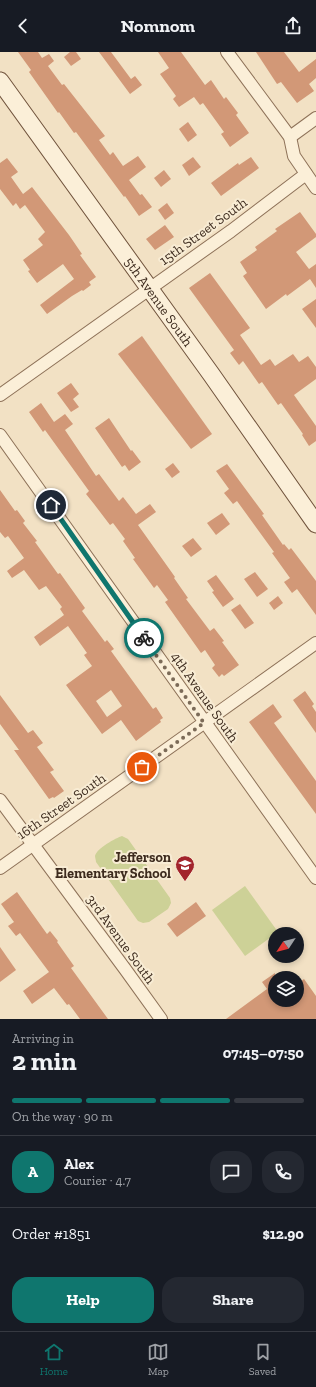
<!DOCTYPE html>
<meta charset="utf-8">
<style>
body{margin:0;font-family:"Zilla Slab",serif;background:#242831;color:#f1f3f6;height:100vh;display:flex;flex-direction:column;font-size:15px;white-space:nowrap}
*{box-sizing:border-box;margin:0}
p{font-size:13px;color:#9ea1a6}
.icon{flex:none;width:22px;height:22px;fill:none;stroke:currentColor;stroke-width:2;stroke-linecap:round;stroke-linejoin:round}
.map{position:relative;height:967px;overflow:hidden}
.sheet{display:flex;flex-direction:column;background:#171b24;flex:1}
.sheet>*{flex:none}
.needle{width:26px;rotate:234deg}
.controls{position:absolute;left:268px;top:875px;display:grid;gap:8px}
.controls a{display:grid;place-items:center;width:36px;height:36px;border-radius:50%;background:#171b24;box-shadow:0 2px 6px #0003;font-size:20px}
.pin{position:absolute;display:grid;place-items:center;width:34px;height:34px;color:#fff;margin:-17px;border:2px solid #fff;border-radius:50%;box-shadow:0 1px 4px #0007}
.courier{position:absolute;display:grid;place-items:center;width:40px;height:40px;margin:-20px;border:3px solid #0f766e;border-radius:50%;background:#fff;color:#222;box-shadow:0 1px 5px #0007}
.summary em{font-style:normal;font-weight:700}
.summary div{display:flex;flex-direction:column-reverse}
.summary{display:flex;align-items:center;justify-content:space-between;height:68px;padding:0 12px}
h1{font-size:26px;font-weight:700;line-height:30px}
.bar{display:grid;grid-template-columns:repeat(4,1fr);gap:6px 4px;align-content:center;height:48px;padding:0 12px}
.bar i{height:5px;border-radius:3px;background:#363941}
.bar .selected{background:#0f766e}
.bar p{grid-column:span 4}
.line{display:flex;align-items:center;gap:10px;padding:0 12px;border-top:1px solid #363941}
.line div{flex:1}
.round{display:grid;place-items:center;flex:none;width:42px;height:42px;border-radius:16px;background:#242831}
.cta{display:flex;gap:8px;margin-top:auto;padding:8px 12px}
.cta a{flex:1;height:46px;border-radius:16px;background:#0f766e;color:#fff;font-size:16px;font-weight:700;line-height:46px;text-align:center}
.cta a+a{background:#242831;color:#f1f3f6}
header{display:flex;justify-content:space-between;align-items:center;height:52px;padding:0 12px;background:#171b24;font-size:18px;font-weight:700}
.tab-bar{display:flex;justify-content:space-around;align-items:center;height:56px;border-top:1px solid #363941;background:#171b24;font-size:11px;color:#9ea1a6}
.tab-bar a{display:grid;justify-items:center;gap:2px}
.tab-bar .selected{color:#0f766e}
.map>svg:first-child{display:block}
.green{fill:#cdd197}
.building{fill:#d29877;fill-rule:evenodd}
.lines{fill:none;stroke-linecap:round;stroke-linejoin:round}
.street-casing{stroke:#8e7259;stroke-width:14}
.secondary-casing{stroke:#70533c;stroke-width:19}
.street{stroke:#fbefd8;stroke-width:12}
.secondary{stroke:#fbefd8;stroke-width:17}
.done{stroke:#7c6b58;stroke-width:4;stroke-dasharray:0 7.2}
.route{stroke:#0f766e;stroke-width:5}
.labels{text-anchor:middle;stroke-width:4;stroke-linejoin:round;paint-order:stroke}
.street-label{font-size:14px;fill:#3d2b1e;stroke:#f8ecd4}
.poi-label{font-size:14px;font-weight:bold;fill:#3d2b1e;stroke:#f8ecd4;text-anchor:end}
</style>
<header><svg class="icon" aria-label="back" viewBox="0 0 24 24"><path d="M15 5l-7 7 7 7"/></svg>Nomnom<svg class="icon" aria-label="share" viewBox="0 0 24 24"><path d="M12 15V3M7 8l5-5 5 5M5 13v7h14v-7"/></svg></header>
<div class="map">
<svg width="316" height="967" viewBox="0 0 316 967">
<rect width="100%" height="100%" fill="#f2e1c4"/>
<!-- green -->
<g class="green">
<path d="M122,784L128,787L170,846L171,851L168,857L149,870L143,871L138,869L96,810C96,809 95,805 95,804C97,796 116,786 122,784Z"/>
<polygon points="245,834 278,880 245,904 212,858"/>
</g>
<!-- building -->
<g class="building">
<polygon points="18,0 38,0 42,6 49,2 54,9 48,14 62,33 64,32 105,84 99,88 110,103 113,100 123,114 138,104 146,115 129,128 140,143 142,142 152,155 139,164 125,144 124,145 76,80 74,81 59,60 58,61 29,20 31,18"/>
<polygon points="70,0 76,0 81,7 71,14 64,5"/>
<polygon points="99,0 111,0 131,27 135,24 142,33 130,42"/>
<polygon points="158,0 181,0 205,33 211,28 224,47 226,45 238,61 236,63 249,81 230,95 221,82 224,80 203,51 200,53 194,45 179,55 173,47 176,44 160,22 169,16"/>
<polygon points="256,0 284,0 299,20 316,7 316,26 309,32 314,39 297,51 281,30 277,32"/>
<polygon points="188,70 197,83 188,90 179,77"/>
<polygon points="193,105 201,115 189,124 182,113"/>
<polygon points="251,105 259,116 221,144 211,131 238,111 239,113"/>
<polygon points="7,106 18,120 11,125 23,142 32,135 69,183 82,202 80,203 96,225 89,230 91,233 83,239 82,238 72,244 47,262 40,253 74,227 63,212 37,231 28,219 30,218 23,208 43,193 38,187 45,180 25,153 20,157 16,151 13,154 0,137 0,111"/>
<polygon points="164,118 171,127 161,135 154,126"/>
<polygon points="167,151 174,161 165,168 158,158"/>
<polygon points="300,160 316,182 316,185 296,200 309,217 316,212 316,236 310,227 287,244 286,242 266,257 243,224 247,221 240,210 257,198 255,195 277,179 275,177"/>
<polygon points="165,173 174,185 155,198 146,187"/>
<polygon points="210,221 250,276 240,283 261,313 270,307 275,314 293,302 299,310 308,304 316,315 316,327 294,343 316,374 316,389 309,394 302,383 303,382 281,351 278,353 262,330 259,332 243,309 239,313 230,301 234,298 189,236"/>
<polygon points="316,247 316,276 302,257"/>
<polygon points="142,284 212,382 191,397 118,302"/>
<polygon points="71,331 79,342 73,347 79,355 71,360 57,341"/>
<polygon points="41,351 54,370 65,362 73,372 65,378 96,424 99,422 119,449 123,445 136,462 150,452 156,460 138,473 175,525 174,526 188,546 186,547 210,579 214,576 224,589 222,590 239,613 224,624 222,622 219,625 212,616 215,613 205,598 201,601 165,550 168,548 157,533 154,536 133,507 135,506 123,489 125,487 113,471 110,473 94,452 86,442 89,439 45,378 43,380 29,360"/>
<polygon points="109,366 131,399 132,398 141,410 129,419 125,413 122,415 95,376"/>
<polygon points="173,411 180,420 172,426 165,417"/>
<polygon points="227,412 264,462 262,463 283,493 284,492 289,498 291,496 316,529 316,563 297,537 292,541 284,530 290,526 272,501 274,500 237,449 233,452 224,441 229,437 216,419"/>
<path d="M0,438L15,459L17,458L25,469L23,471L37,489L35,490L58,522L60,521L85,556L82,559L105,590L107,588L114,597L111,599L153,657L156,655L163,666L160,668L161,670L136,689L121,668L102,682L66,633L92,614L84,603L87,601L68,574L40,594L34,585L64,563L60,557L62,555L46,534L39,538L24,518L12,526L7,519L24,506L8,484L5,486L0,480ZM111,638L122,654L107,665L96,649Z"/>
<polygon points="222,461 230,472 216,483 207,471"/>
<polygon points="193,486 202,497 191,505 182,494"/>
<polygon points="255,520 268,537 257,545 244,527"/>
<polygon points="216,523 234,547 223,555 212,540 214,539 207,529"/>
<polygon points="278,544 283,551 274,558 269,551"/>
<polygon points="240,552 254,571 245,577 231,558"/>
<polygon points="305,639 314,652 312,654 316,660 316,681 293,648"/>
<polygon points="0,643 28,681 33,678 43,691 37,695 54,718 50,720 64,739 54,746 53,745 49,747 14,698 19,698 0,672"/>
<polygon points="273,652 282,665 274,671 316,729 316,762 249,670"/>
<polygon points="17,840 47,882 50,879 58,889 57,890 74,914 71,916 108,967 80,967 69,952 67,953 54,936 32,952 23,939 49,920 20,881 16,884 8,874 14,870 1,852"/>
<polygon points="196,850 206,864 177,885 167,872"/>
<polygon points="0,895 16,918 0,930"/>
<polygon points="275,921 275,948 297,948 297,932 304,927 316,944 316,967 226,967 267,937 262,930"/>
</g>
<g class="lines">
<!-- street casing -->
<g class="street-casing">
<g id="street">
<polyline points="227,0 290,85 294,104 316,136"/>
<polyline points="290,85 316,66"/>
<polyline points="0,343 231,179 306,122"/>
<polyline points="0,383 316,826"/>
<polyline points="0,748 125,917 161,967"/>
<polyline points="0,816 316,591"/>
</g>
</g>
<!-- secondary casing -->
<g class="secondary-casing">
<g id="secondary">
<path id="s1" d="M0,29L211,322L316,472"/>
</g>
</g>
<!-- street -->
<use href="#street" class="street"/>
<!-- secondary -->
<use href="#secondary" class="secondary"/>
</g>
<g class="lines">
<!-- done -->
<polyline class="done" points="142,715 204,671 144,586"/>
<!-- route -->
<polyline class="route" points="51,453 144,586"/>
</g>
<!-- icons -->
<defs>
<g id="school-pin" transform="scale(1)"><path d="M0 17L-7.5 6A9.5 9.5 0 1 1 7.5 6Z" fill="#a2242c" stroke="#f8ecd4"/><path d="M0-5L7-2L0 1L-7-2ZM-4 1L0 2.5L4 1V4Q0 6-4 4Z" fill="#fff"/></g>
</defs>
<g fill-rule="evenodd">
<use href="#school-pin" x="185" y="813"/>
</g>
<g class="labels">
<!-- street labels -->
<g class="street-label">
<text transform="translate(203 179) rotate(-36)" y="5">15th Street South</text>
<text dy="5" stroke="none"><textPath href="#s1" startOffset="272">5th Avenue South</textPath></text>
<text transform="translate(205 645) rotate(55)" y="5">4th Avenue South</text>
<text transform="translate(61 754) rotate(-35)" y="5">16th Street South</text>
<text transform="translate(121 887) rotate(54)" y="5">3rd Avenue South</text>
</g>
<!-- poi labels -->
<g class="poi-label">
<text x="171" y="810">Jefferson<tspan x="171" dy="16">Elementary School</tspan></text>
</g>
</g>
</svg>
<div class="controls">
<a><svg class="needle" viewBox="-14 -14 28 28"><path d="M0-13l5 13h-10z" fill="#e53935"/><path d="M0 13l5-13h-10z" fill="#9ea1a6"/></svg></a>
<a><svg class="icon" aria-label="layers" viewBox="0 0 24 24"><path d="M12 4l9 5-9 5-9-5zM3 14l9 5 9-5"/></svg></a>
</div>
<div class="pin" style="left:142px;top:715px;background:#ea580c"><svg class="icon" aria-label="bag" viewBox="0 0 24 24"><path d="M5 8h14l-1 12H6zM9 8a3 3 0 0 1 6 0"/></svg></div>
<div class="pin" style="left:51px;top:453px;background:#1f2937"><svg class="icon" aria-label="home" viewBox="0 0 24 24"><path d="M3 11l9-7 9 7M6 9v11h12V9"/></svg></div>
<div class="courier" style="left:144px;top:586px"><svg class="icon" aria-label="bike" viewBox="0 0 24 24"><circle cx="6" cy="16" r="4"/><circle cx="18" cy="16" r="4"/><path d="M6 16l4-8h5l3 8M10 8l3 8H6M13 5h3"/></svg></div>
</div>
<section class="sheet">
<div class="summary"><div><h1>2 min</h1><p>Arriving in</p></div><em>07:45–07:50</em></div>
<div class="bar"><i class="selected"></i><i class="selected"></i><i class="selected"></i><i></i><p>On the way · 90 m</p></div>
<div class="line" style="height:72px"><b class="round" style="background:#0f766e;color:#fff">A</b><div><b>Alex</b><p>Courier · 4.7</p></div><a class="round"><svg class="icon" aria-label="chat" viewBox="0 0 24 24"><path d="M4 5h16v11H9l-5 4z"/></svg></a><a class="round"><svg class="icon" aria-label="phone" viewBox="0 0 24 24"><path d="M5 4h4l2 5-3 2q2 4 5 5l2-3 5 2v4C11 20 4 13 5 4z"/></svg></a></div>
<div class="line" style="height:52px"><div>Order #1851</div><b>$12.90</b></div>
<div class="cta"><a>Help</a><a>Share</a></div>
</section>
<nav class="tab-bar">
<a class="selected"><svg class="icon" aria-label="home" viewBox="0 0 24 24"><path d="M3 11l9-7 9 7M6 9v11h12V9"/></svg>Home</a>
<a><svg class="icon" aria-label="map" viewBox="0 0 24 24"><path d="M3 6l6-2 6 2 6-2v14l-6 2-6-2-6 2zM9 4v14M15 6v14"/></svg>Map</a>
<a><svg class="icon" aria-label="saved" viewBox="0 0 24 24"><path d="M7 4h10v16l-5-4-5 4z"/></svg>Saved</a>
</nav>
